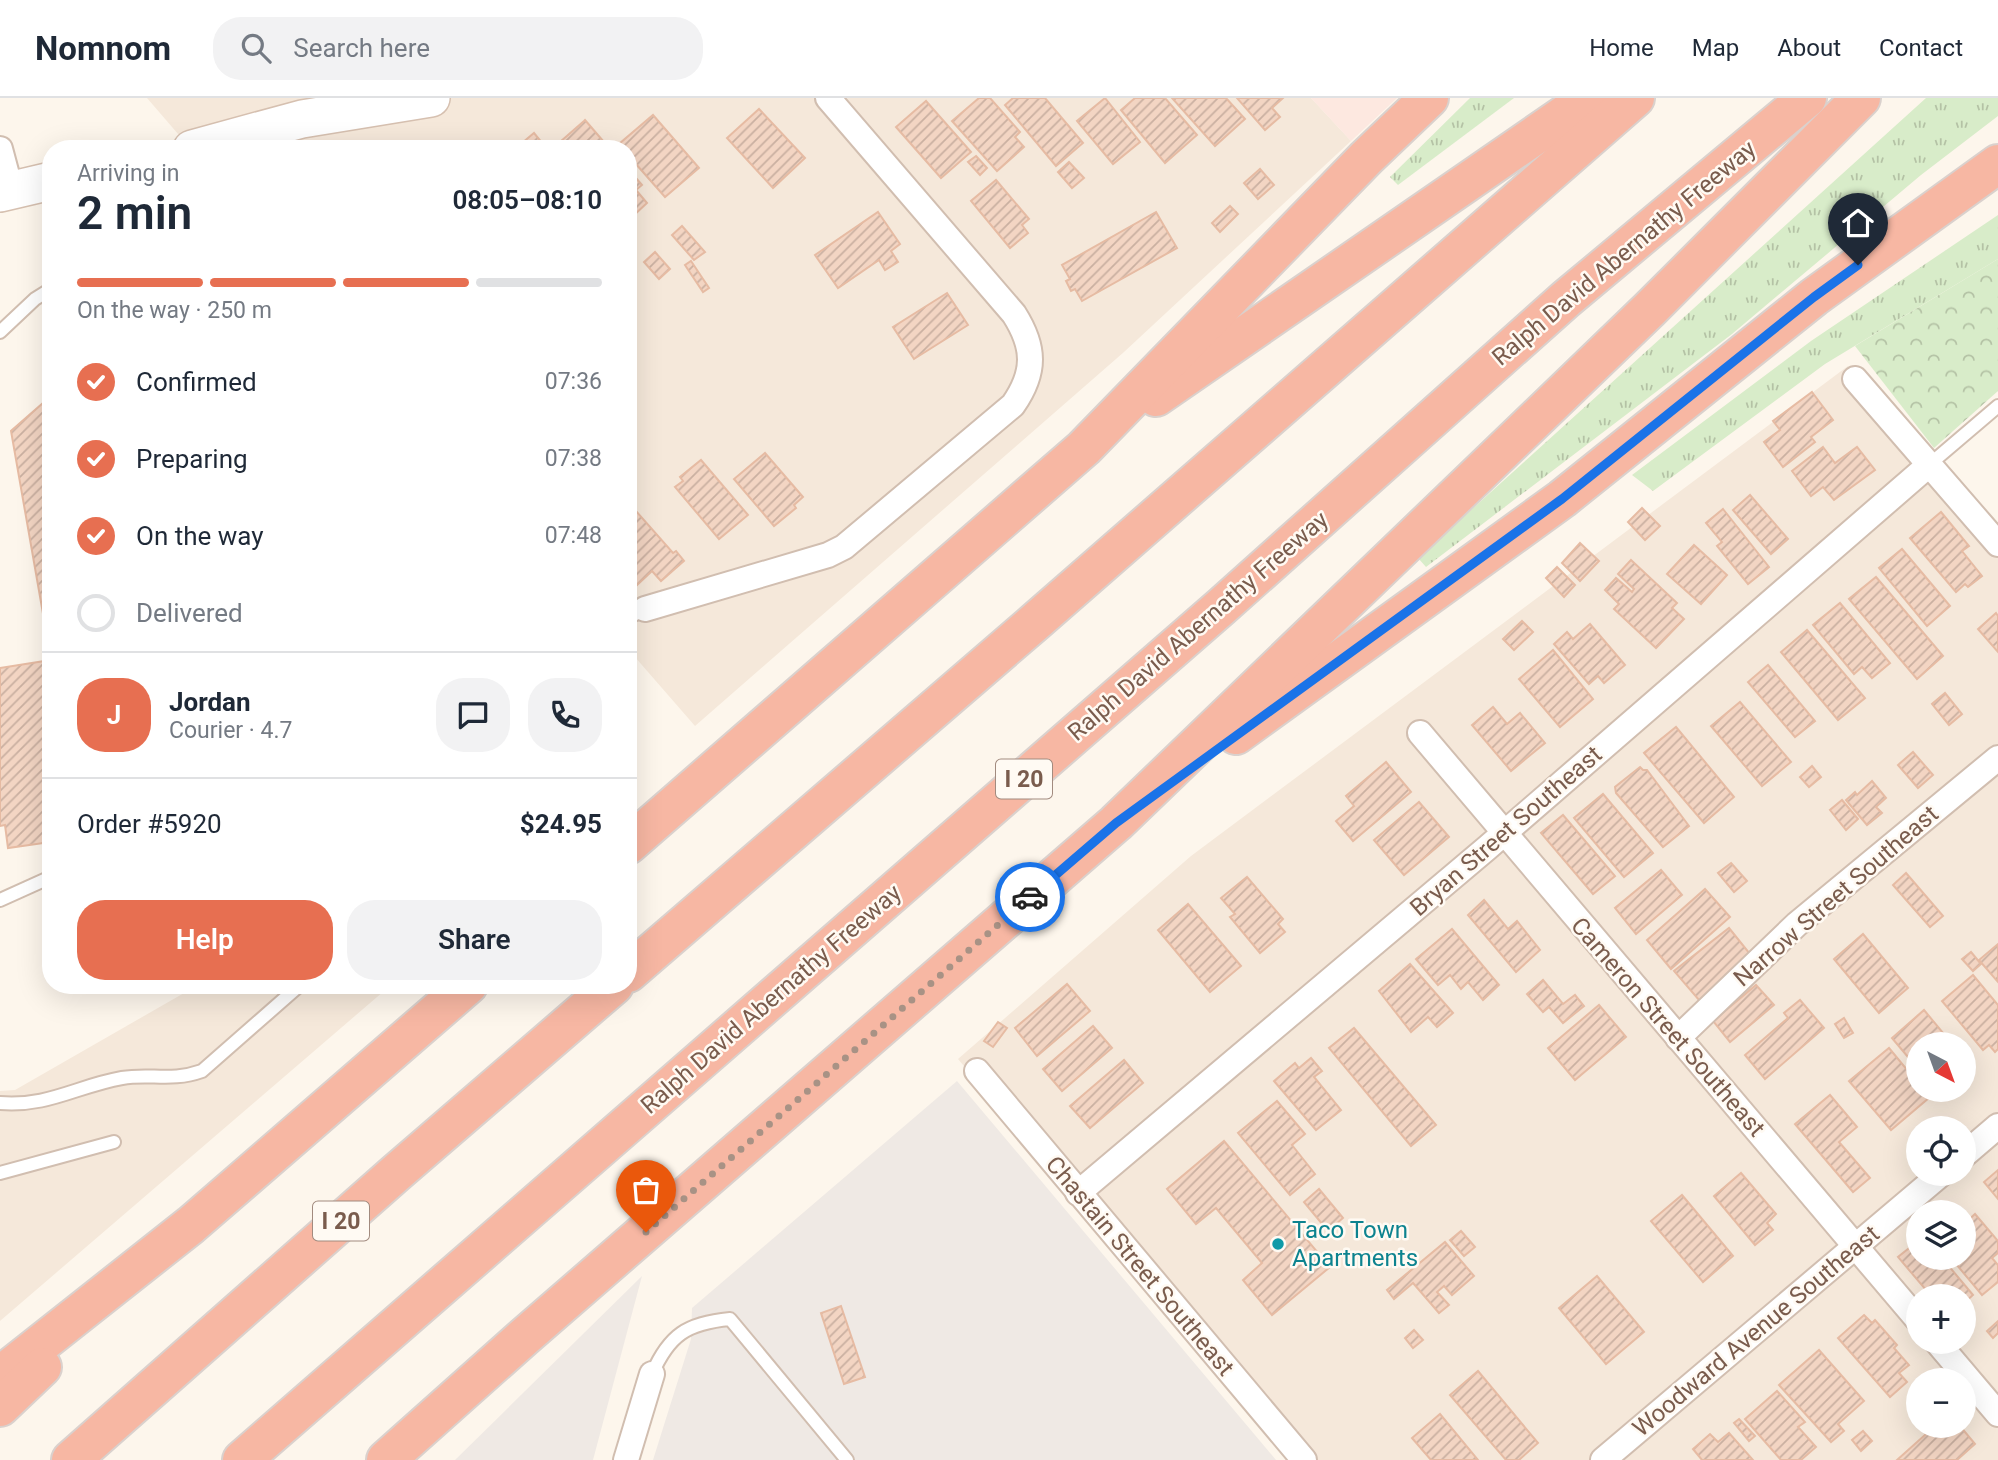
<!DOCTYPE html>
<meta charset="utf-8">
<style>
body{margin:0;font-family:Roboto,sans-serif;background:#f2f2f3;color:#1f2937;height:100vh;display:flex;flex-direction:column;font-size:26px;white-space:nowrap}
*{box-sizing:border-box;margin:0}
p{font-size:23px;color:#747a83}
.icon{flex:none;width:38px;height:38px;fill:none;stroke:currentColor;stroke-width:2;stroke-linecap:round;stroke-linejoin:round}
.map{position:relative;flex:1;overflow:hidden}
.panel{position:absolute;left:42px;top:42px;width:595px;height:854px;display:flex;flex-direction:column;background:#fff;border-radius:28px;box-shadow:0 7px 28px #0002}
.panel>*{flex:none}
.needle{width:46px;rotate:139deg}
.controls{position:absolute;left:1906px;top:934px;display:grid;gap:14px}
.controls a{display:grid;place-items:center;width:70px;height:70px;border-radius:50%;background:#fff;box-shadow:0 7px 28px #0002;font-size:35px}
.pin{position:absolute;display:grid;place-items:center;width:60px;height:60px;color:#fff;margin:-72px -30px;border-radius:50% 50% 50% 0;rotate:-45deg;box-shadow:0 0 7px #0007}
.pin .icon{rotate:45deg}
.courier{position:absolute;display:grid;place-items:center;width:70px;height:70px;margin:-35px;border:5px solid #1a73e8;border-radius:50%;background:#fff;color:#222;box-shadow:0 2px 9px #0007}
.summary em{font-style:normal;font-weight:600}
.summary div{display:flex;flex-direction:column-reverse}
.summary{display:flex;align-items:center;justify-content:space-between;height:119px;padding:0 35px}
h1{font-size:46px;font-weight:600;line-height:52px}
.bar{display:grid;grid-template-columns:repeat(4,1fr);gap:10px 7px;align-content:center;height:84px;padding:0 35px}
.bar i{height:9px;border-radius:5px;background:#e0e1e3}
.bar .selected{background:#e76f51}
.bar p{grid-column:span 4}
.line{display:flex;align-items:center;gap:18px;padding:0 35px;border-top:2px solid #e0e1e3}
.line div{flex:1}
.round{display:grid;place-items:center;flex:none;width:74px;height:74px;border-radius:28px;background:#f2f2f3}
ol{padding:0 35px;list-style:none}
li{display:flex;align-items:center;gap:21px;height:77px}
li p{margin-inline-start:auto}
li .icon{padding:7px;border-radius:50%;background:#e76f51;color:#fff;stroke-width:4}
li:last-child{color:#747a83}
li i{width:38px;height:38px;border:4px solid #e0e1e3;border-radius:50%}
.button{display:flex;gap:14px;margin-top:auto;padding:14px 35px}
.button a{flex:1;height:80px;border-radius:28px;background:#e76f51;color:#fff;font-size:28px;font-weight:600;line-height:80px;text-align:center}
.button a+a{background:#f2f2f3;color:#1f2937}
header{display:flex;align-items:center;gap:42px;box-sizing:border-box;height:98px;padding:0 35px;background:#fff;border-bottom:2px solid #e0e1e3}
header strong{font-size:33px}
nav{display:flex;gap:38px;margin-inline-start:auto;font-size:24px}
.search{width:490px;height:63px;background:#f2f2f3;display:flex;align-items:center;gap:18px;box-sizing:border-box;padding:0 24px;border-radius:28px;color:#747a83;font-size:26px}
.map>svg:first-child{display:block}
.residential{fill:#f5e8da;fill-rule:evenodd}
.commercial{fill:#fde8e0}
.industrial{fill:#efe9e4}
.grass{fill:url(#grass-tufts)}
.forest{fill:url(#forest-crowns)}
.building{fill:url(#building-hatch);stroke:#e6bba3;stroke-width:2}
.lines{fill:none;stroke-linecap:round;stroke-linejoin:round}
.lane-casing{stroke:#d1beb0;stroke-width:16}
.street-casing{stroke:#d1beb0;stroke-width:28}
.secondary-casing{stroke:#d6c0b0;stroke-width:40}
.highway-casing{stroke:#dad1cd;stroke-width:42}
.lane{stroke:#fff;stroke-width:12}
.street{stroke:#fff;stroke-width:24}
.secondary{stroke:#fff;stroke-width:37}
.highway{stroke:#f7b7a3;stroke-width:38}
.done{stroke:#a89285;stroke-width:7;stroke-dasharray:0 12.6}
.route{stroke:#1a73e8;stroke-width:9}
.culture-dot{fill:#0f9aa8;stroke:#fffaf3;stroke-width:2.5}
.labels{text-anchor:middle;stroke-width:5;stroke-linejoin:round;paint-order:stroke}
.shield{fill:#fffaf3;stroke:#a28b7f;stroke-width:2}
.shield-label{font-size:23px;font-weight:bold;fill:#7a5c4d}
.street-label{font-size:24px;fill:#7a5c4d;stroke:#fffaf3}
.culture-label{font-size:24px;fill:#0d838f;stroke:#fffaf3;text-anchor:start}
</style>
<header>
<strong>Nomnom</strong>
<div class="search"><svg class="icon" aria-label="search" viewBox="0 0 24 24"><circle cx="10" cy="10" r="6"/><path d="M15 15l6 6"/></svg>Search here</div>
<nav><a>Home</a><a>Map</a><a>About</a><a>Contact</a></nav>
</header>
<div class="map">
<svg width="1998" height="1362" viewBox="0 0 1998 1362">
<defs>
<pattern id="grass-tufts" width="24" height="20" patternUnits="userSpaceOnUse" patternTransform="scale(1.75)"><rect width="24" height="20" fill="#d8ecc9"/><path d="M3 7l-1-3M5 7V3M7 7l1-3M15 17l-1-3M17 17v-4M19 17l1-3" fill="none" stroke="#b4c2a5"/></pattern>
<pattern id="forest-crowns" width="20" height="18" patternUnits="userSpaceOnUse" patternTransform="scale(1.75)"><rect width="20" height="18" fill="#d8ecc9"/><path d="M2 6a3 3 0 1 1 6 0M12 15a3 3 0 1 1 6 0" fill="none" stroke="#b4c2a5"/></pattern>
<pattern id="building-hatch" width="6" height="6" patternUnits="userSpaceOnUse" patternTransform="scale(1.75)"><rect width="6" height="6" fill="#f3d5c3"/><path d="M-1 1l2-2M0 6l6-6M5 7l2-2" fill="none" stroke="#cab0a1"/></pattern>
</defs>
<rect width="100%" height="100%" fill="#fdf6ec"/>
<!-- residential -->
<g class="residential">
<polygon points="147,0 1311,0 1351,43 1124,254 695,628 628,551 628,51 191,51"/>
<path d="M1848,268L1998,449V1362H1294L958,961L1191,758ZM1918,947H1964V992H1918ZM1918,1031H1964V1076H1918ZM1918,1115H1964V1160H1918ZM1918,1199H1964V1244H1918ZM1918,1283H1964V1328H1918Z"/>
<polygon points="198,887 391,887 0,1223 0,993 15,992"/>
</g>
<!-- commercial -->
<polygon class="commercial" points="1311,0 1397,0 1351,43"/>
<!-- industrial -->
<g class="industrial">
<polygon points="957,983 1276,1362 653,1362 691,1241 692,1210"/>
<polygon points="642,1178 593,1362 455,1362"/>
</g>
<!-- grass -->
<g class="grass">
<polygon points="1470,0 1514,0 1398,87 1390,79"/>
<polygon points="1926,0 1998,0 1998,18 1921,77 1732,236 1426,469 1418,460"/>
<polygon points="1998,117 1998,161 1825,266 1653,393 1632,377 1811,243"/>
</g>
<!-- forest -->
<polygon class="forest" points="1998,161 1998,293 1934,350 1855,248"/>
<!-- building -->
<g class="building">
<polygon points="979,0 990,0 1020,34 1015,39 1024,49 997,73 952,23"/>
<polygon points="1013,0 1045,0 1083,45 1056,68 1005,7"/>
<polygon points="1105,0 1140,44 1113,66 1077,23"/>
<polygon points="1135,0 1165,0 1197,37 1165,65 1121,12"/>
<polygon points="1172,0 1226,0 1245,21 1215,48"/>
<polygon points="1237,0 1283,0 1272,10 1280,19 1265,32"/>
<polygon points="926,3 971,54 941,80 896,29"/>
<polygon points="759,11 805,60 773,90 727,40"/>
<polygon points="653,17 699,70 665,99 628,57 628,51 623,51 619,46"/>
<polygon points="585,22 610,51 552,51 584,23"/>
<polygon points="534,35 547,51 522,51 525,48 522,45"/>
<polygon points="976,58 987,70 980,77 968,64"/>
<polygon points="1069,64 1084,80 1072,90 1058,74"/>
<polygon points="628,71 642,87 636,92 647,105 633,118 628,113"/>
<polygon points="1260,71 1274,87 1258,101 1244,85"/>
<polygon points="996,82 1029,121 1022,127 1028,135 1010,150 971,103"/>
<polygon points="1230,108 1238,116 1220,134 1212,125"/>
<polygon points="878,114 900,146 891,153 898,164 885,172 879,162 838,190 815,157"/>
<polygon points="1156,114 1177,150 1082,203 1075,191 1071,193 1066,183 1070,181 1062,167"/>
<polygon points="682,128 705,154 694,162 672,137"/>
<polygon points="655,154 670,171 659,181 644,164"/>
<polygon points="691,163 709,190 703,194 685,167"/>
<polygon points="947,195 968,227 914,261 893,229"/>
<polygon points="1812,294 1833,322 1811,339 1815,344 1783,369 1764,344 1780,332 1773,323"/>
<polygon points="51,298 51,526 45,527 11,333"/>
<polygon points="1823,349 1835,365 1857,349 1875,372 1834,402 1823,389 1811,398 1792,373"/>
<polygon points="765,355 803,399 794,407 796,410 774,428 734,381"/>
<polygon points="701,362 748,417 719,441 675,389 683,383 680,379"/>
<polygon points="1750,397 1788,441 1771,456 1733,412"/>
<polygon points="628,404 673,455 676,453 684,463 661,483 652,473 637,487 628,477"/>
<polygon points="1642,410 1660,428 1645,442 1628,424"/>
<polygon points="1723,411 1769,469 1748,486 1717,448 1722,444 1706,425"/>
<polygon points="1941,414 1969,448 1962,453 1982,478 1968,489 1965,486 1956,494 1910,440"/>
<polygon points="1580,445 1599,463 1580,483 1562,465"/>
<polygon points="1694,447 1727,477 1701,506 1667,476"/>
<polygon points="1902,451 1950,508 1927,528 1879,470"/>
<polygon points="1631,462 1677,505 1672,510 1684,521 1656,550 1614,511 1619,506 1605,492 1616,480 1632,494 1634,491 1618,476"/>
<polygon points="1557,469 1575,487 1564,499 1546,480"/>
<polygon points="1876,479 1943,558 1917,581 1849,501"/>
<polygon points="1840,505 1890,565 1872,580 1862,569 1854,576 1813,527"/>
<polygon points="1996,515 1998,518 1998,554 1978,531"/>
<polygon points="1522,523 1533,534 1514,552 1503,541"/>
<polygon points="1590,526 1625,567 1604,585 1598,578 1589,586 1554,546 1567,534 1573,541"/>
<polygon points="1807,532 1865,600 1838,622 1781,554"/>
<polygon points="1553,552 1593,601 1560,629 1519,581"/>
<polygon points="51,562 51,744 8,750 5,727 0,728 0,570"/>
<polygon points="1768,567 1815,623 1795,639 1748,584"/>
<polygon points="1945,595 1962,616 1949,627 1932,606"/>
<polygon points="1740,604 1791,664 1762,688 1711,628"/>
<polygon points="1493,609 1507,626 1520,615 1545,645 1511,673 1472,627"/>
<polygon points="1676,629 1734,699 1704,725 1644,655"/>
<polygon points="1913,654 1933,677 1918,690 1898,667"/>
<polygon points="1386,664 1411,694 1353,743 1336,723 1354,708 1346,698"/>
<polygon points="1812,668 1821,679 1809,689 1800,679"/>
<polygon points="1640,669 1643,672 1647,672 1689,728 1663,749 1616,695 1615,689"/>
<polygon points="1872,683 1886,700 1876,709 1882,715 1867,727 1846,702 1855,694 1857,697"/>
<polygon points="1603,696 1653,755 1624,779 1574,720"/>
<polygon points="1842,702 1858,721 1846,732 1830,712"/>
<polygon points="1419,704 1449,739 1404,777 1374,742"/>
<polygon points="1563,717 1615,778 1593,796 1541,735"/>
<polygon points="1731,765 1747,783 1734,794 1718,775"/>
<polygon points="1661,772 1682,797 1636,836 1615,810"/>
<polygon points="1906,775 1943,818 1930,829 1893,787"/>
<polygon points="1247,779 1283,821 1278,826 1285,834 1260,855 1230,819 1235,816 1221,800"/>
<polygon points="1705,791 1730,819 1671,871 1647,842"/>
<polygon points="1484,802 1508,831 1517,823 1540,852 1516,874 1468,817"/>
<polygon points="1188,806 1241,868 1210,894 1158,832"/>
<polygon points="1729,830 1750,856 1705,909 1674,873"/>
<polygon points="1452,831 1499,887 1483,902 1468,884 1461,891 1450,877 1438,887 1416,861"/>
<polygon points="1863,836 1908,890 1879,915 1834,861"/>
<polygon points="1998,846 1998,884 1979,862"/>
<polygon points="1971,854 1981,866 1973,873 1962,861"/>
<polygon points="1410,866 1453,915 1437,929 1428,919 1411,934 1379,893"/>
<polygon points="1973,877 1998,907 1998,951 1995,954 1989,947 1983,952 1942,903"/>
<polygon points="1543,882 1563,906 1575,897 1584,908 1563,925 1549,909 1543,914 1527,896"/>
<polygon points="1067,886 1090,913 1037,958 1015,930"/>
<polygon points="1756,887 1774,907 1730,944 1713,923"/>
<polygon points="1800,902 1824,930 1765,981 1745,957 1788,920 1784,915"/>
<polygon points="1599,907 1626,939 1575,982 1548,950"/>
<polygon points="1924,912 1953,947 1918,947 1918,971 1892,940"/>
<polygon points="1844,920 1853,935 1844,940 1835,926"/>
<polygon points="998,924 1007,930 993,949 984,943"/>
<polygon points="1093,928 1112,950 1062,993 1043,971"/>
<polygon points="1354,930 1436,1027 1411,1048 1329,950"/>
<polygon points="1889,950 1918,985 1918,992 1925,992 1930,999 1891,1032 1849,983"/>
<polygon points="1311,960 1322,973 1314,979 1341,1012 1316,1032 1274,983 1295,965 1299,970"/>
<polygon points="1124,962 1143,985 1090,1030 1070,1008"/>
<polygon points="1830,997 1857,1029 1839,1044 1870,1080 1853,1094 1795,1026"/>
<polygon points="1277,1003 1305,1036 1292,1047 1315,1076 1290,1097 1238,1035"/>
<polygon points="1224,1043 1330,1169 1272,1217 1243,1182 1262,1165 1216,1110 1196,1126 1167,1091"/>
<polygon points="1998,1072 1998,1101 1984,1084"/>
<polygon points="1741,1075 1776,1116 1767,1125 1773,1132 1755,1147 1714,1098"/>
<polygon points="1319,1091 1343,1120 1328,1133 1304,1104"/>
<polygon points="1682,1097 1733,1158 1703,1184 1651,1123"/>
<polygon points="1975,1116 1998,1143 1998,1155 1992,1160 1998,1167 1998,1184 1982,1197 1951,1160 1964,1160 1964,1126"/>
<polygon points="1461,1133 1475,1149 1464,1158 1450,1142"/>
<polygon points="1918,1143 1918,1160 1942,1160 1973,1197 1964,1205 1964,1199 1932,1199 1898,1159"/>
<polygon points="1445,1144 1474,1178 1452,1197 1444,1188 1437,1194 1449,1207 1439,1215 1413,1185 1394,1201 1387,1192"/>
<polygon points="1597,1178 1644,1234 1606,1266 1559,1210"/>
<polygon points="841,1208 865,1279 844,1286 821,1215"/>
<polygon points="1864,1217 1872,1225 1875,1222 1897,1247 1894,1250 1909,1267 1899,1275 1907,1284 1890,1299 1838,1240"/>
<polygon points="1998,1223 1998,1235 1993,1240 1987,1233"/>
<polygon points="1414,1232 1423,1242 1413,1250 1405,1240"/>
<polygon points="1819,1252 1864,1303 1838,1326 1844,1333 1831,1344 1779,1287"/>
<polygon points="1478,1273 1538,1345 1519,1362 1506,1362 1450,1297"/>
<polygon points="1777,1293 1805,1324 1798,1329 1816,1349 1801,1362 1781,1362 1745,1321"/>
<polygon points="1440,1316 1478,1362 1431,1362 1412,1340"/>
<polygon points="1739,1321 1755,1338 1749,1343 1734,1325"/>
<polygon points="1935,1328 1960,1328 1975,1346 1957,1362 1897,1362"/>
<polygon points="1863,1333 1872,1343 1861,1353 1852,1342"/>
<polygon points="1729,1335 1753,1362 1702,1362 1693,1351 1710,1336 1718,1344"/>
</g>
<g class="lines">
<!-- lane casing -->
<g class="lane-casing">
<g id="lane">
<polyline points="0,234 35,201 51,191"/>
<polyline points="1930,366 1998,308"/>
<polyline points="628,520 645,511"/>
<polyline points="0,802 51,779"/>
<path d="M0,1005C48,1009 77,988 122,980C150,975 171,984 202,973L300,887"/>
<polyline points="0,1075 114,1044"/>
<path d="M652,1276C669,1237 687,1225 730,1221L847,1362"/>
</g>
</g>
<!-- street casing -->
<g class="street-casing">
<g id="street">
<polyline points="0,51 11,92"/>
<polyline points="1855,281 1998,446"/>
<path d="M645,511L828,457L844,449L1013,307C1036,274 1035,249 1014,216L828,0"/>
<polyline points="1420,635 1918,1222"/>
<polyline points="1678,940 1797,826 1998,660"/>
<polyline points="977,973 1304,1362"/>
<polyline points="1964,1057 1998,1028"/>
<polyline points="1078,1095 1487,750 1930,366"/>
<polyline points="1937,1244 1998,1316"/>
<polyline points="626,1362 652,1276"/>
<polyline points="1603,1362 1941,1076"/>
</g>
</g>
<!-- secondary casing -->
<g class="secondary-casing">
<g id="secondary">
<polyline points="192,51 302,21 431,0"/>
<polyline points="0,95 51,83"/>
</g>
</g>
<!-- highway casing -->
<g class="highway-casing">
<g id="highway">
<polyline points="1156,299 1589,0"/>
<polyline points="1236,637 1562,401 1814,199 1998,66"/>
<polyline points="628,747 1084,350 1366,60 1429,0"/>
<polyline points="628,875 1035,524 1635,0"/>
<polyline points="0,1278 191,1127 468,887"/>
<polyline points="0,1309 42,1269"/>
<polyline points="71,1362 396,1075 614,887"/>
<polyline points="242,1362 1221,509 1566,201 1807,0"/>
<polyline points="386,1362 524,1239 1116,725 1650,211 1861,0"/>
</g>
</g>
<!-- lane -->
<use href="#lane" class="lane"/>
<!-- street -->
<use href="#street" class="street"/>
<!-- secondary -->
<use href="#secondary" class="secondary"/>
<!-- highway -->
<use href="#highway" class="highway"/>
</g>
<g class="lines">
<!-- done -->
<polyline class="done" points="646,1134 1030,799"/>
<!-- route -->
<polyline class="route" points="1030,799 1116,725 1562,401 1814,199 1858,167"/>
</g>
<!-- markers -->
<circle class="culture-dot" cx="1278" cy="1146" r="7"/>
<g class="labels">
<!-- shield labels -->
<g class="shield">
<rect x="996" y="661.5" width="56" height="39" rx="5"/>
<rect x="313" y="1103.5" width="56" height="39" rx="5"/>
</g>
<g class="shield-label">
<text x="1024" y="689">I 20</text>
<text x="341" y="1131">I 20</text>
</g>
<!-- street labels -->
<g class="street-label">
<text transform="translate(1624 155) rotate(-40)" y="8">Ralph David Abernathy Freeway</text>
<text transform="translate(1198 528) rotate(-41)" y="8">Ralph David Abernathy Freeway</text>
<text transform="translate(1506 733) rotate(-41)" y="8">Bryan Street Southeast</text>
<text transform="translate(1836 798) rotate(-41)" y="8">Narrow Street Southeast</text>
<text transform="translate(771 901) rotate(-41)" y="8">Ralph David Abernathy Freeway</text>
<text transform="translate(1668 929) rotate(49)" y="8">Cameron Street Southeast</text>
<text transform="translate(1140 1168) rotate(50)" y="8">Chastain Street Southeast</text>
<text transform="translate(1756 1233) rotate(-40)" y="8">Woodward Avenue Southeast</text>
</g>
<!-- culture labels -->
<g class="culture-label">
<text x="1292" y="1140">Taco Town<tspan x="1292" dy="28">Apartments</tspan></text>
</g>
</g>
</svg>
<div class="controls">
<a><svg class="needle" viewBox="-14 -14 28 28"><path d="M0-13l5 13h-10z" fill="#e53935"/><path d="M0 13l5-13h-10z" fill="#747a83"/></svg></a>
<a><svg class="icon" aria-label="locate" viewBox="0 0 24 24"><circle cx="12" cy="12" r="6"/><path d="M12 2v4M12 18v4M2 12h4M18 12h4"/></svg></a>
<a><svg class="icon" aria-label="layers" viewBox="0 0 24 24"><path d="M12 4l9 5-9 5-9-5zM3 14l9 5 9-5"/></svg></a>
<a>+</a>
<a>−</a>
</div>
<div class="pin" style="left:646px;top:1134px;background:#ea580c"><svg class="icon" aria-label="bag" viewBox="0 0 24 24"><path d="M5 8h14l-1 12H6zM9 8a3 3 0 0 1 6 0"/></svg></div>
<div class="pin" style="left:1858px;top:167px;background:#1f2937"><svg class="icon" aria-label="home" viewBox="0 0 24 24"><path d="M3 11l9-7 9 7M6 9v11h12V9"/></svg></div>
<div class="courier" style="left:1030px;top:799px"><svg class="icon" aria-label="car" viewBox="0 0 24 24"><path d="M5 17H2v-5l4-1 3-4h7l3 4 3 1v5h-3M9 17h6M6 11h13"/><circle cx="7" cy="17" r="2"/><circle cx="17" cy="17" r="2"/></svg></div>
<section class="panel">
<div class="summary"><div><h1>2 min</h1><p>Arriving in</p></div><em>08:05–08:10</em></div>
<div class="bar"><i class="selected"></i><i class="selected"></i><i class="selected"></i><i></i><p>On the way · 250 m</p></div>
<ol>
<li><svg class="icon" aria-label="check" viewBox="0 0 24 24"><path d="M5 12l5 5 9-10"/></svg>Confirmed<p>07:36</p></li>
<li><svg class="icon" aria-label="check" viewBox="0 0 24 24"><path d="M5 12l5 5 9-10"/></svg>Preparing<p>07:38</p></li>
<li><svg class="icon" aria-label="check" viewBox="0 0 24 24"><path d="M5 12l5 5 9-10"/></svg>On the way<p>07:48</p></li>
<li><i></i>Delivered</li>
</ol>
<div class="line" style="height:126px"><b class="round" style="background:#e76f51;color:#fff">J</b><div><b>Jordan</b><p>Courier · 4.7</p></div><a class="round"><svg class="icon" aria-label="chat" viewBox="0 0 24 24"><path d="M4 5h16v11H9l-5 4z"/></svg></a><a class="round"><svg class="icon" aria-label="phone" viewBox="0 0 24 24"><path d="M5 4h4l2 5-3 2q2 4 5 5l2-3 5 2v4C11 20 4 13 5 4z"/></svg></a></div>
<div class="line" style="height:91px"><div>Order #5920</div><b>$24.95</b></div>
<div class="button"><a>Help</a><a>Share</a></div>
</section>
</div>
